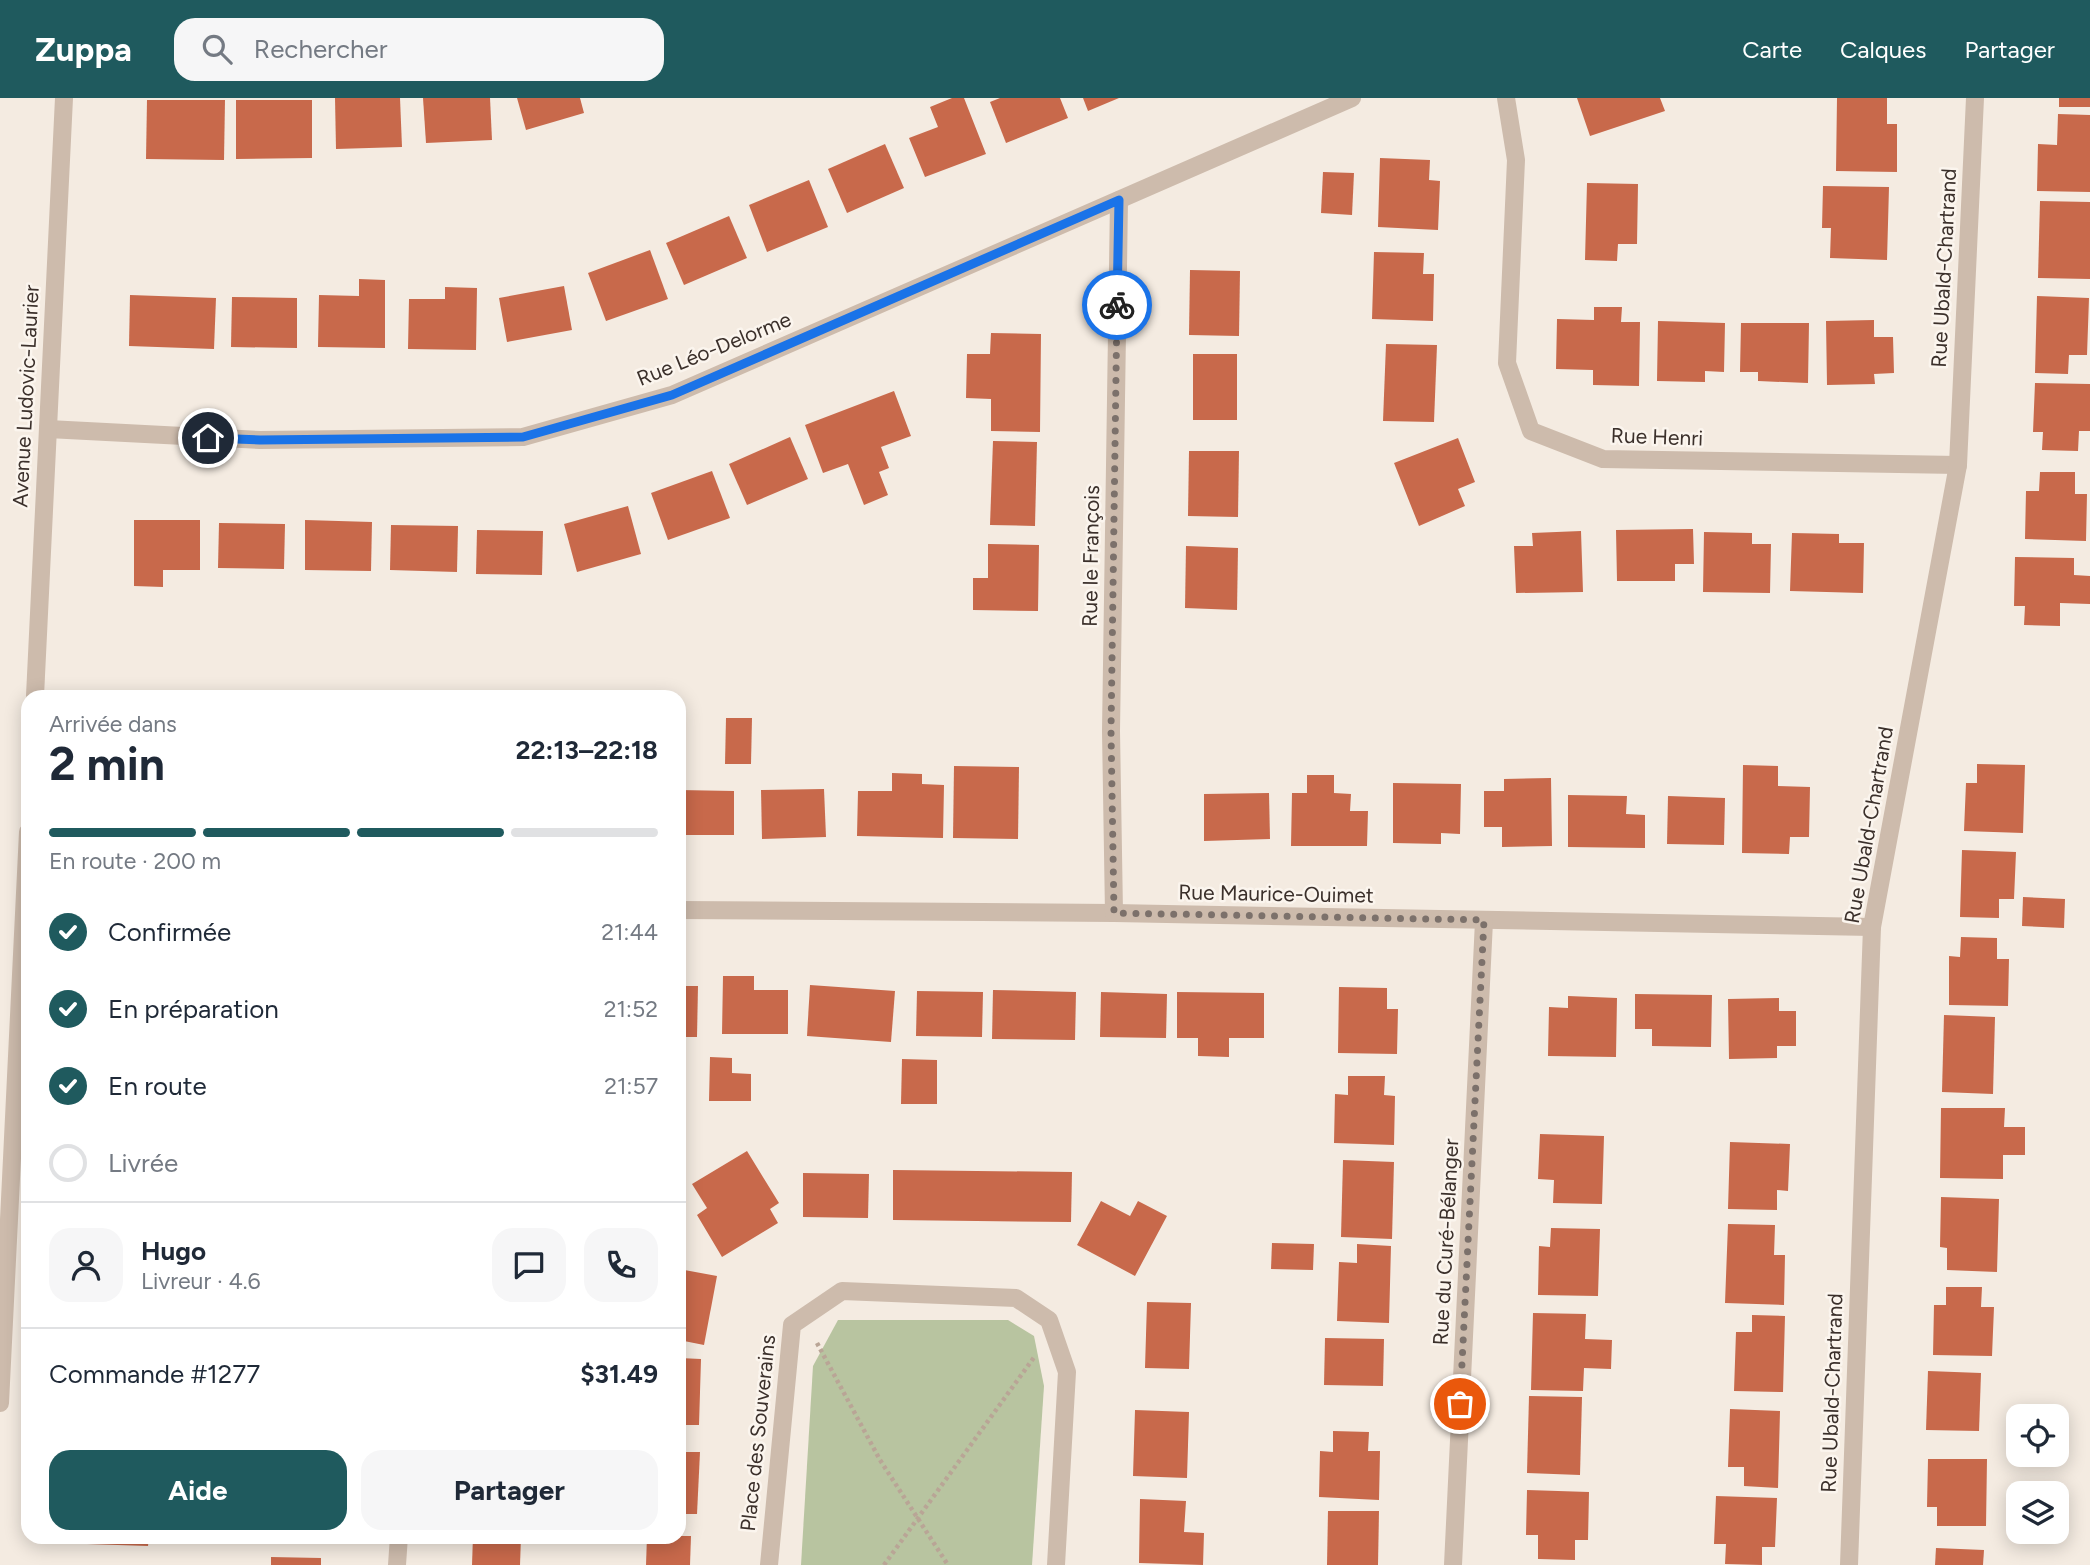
<!DOCTYPE html>
<html lang="fr">
<meta charset="utf-8">
<style>
body{margin:0;font-family:Figtree,sans-serif;background:#f6f6f7;color:#1f2937;height:100vh;display:flex;flex-direction:column;font-size:26px;white-space:nowrap}
*{box-sizing:border-box;margin:0}
p{font-size:23px;color:#747a83}
.icon{flex:none;width:38px;height:38px;fill:none;stroke:currentColor;stroke-width:2;stroke-linecap:round;stroke-linejoin:round}
.map{position:relative;flex:1;overflow:hidden}
.panel{position:absolute;left:21px;top:592px;width:665px;height:854px;display:flex;flex-direction:column;background:#fff;border-radius:21px;box-shadow:0 4px 18px #0003}
.panel>*{flex:none}
.buttons{position:absolute;left:2006px;top:1306px;display:grid;gap:14px}
.buttons a{display:grid;place-items:center;width:63px;height:63px;border-radius:14px;background:#fff;box-shadow:0 4px 18px #0003;font-size:35px}
.pin{position:absolute;display:grid;place-items:center;width:60px;height:60px;color:#fff;margin:-30px;border:4px solid #fff;border-radius:50%;box-shadow:0 2px 7px #0007}
.courier{position:absolute;display:grid;place-items:center;width:70px;height:70px;margin:-35px;border:5px solid #1a73e8;border-radius:50%;background:#fff;color:#222;box-shadow:0 2px 9px #0007}
.head em{font-style:normal;font-weight:700}
.head div{display:flex;flex-direction:column-reverse}
.head{display:flex;align-items:center;justify-content:space-between;height:119px;padding:0 28px}
h1{font-size:46px;font-weight:700;line-height:52px}
.bar{display:grid;grid-template-columns:repeat(4,1fr);gap:10px 7px;align-content:center;height:84px;padding:0 28px}
.bar i{height:9px;border-radius:5px;background:#e0e1e3}
.bar .current{background:#1f5a5e}
.bar p{grid-column:span 4}
.line{display:flex;align-items:center;gap:18px;padding:0 28px;border-top:2px solid #e0e1e3}
.line div{flex:1}
.round{display:grid;place-items:center;flex:none;width:74px;height:74px;border-radius:21px;background:#f6f6f7}
ol{padding:0 28px;list-style:none}
li{display:flex;align-items:center;gap:21px;height:77px}
li p{margin-inline-start:auto}
li .icon{padding:7px;border-radius:50%;background:#1f5a5e;color:#fff;stroke-width:4}
li:last-child{color:#747a83}
li i{width:38px;height:38px;border:4px solid #e0e1e3;border-radius:50%}
.primary-button{display:flex;gap:14px;margin-top:auto;padding:14px 28px}
.primary-button a{flex:1;height:80px;border-radius:21px;background:#1f5a5e;color:#fff;font-size:28px;font-weight:700;line-height:80px;text-align:center}
.primary-button a+a{background:#f6f6f7;color:#1f2937}
header{display:flex;align-items:center;gap:42px;box-sizing:border-box;height:98px;padding:0 35px;background:#1f5a5e;color:#fff}
header strong{font-size:33px}
nav{display:flex;gap:38px;margin-inline-start:auto;font-size:24px}
.search{width:490px;height:63px;background:#f6f6f7;display:flex;align-items:center;gap:18px;box-sizing:border-box;padding:0 24px;border-radius:21px;color:#747a83;font-size:26px}
.map>svg:first-child{display:block}
.green{fill:#b8c4a0}
.building{fill:#c8694b}
.lines{fill:none;stroke-linecap:round;stroke-linejoin:round}
.path{stroke:#b9a596;stroke-width:4.5;stroke-dasharray:3.5 3.5;stroke-linecap:butt}
.street{stroke:#cdbbac;stroke-width:18}
.done{stroke:#7c716b;stroke-width:7;stroke-dasharray:0 12.6}
.route{stroke:#1a73e8;stroke-width:9}
.labels{text-anchor:middle;stroke-width:5;stroke-linejoin:round;paint-order:stroke}
.street-label{font-size:21px;fill:#3b302b;stroke:#fbf5ee}
</style>
<header>
<strong>Zuppa</strong>
<div class="search"><svg class="icon" aria-label="search" viewBox="0 0 24 24"><circle cx="10" cy="10" r="6"/><path d="M15 15l6 6"/></svg>Rechercher</div>
<nav><a>Carte</a><a>Calques</a><a>Partager</a></nav>
</header>
<div class="map">
<svg width="2090" height="1467" viewBox="0 0 2090 1467">
<rect width="100%" height="100%" fill="#f4ebe1"/>
<!-- green -->
<polygon class="green" points="838,1222 1008,1222 1034,1238 1044,1288 1032,1467 801,1467 813,1268"/>
<!-- building -->
<g class="building">
<polygon points="335,0 400,0 402,49 336,51"/>
<polygon points="423,0 490,0 492,42 426,45"/>
<polygon points="517,0 580,0 584,15 526,32"/>
<polygon points="952,0 964,0 986,56 925,79 909,40 938,29 930,9"/>
<polygon points="1000,0 1060,0 1068,20 1006,45 990,4"/>
<polygon points="1083,0 1119,0 1088,13"/>
<polygon points="1577,0 1660,0 1665,13 1590,38"/>
<polygon points="1837,0 1887,0 1887,26 1897,26 1897,74 1836,73"/>
<rect x="2059" y="0" width="31" height="9"/>
<polygon points="147,2 225,2 224,62 146,61"/>
<polygon points="236,2 312,2 312,60 236,61"/>
<polygon points="2058,16 2090,17 2090,94 2037,93 2038,46 2057,47"/>
<polygon points="885,46 904,90 847,115 828,71"/>
<polygon points="1380,60 1430,62 1429,82 1440,83 1438,132 1378,129"/>
<polygon points="1323,74 1354,75 1352,117 1321,115"/>
<polygon points="809,82 828,129 767,154 749,107"/>
<polygon points="1587,85 1638,86 1637,146 1618,146 1617,163 1585,162"/>
<polygon points="1823,88 1889,89 1887,162 1830,160 1831,130 1822,130"/>
<polygon points="2040,103 2090,104 2090,181 2038,180"/>
<polygon points="729,118 747,160 684,187 666,145"/>
<polygon points="650,152 668,201 606,223 588,175"/>
<polygon points="1374,154 1424,155 1423,176 1434,176 1433,223 1372,221"/>
<polygon points="1190,172 1240,173 1239,238 1189,237"/>
<polygon points="359,181 385,182 385,250 318,249 319,197 359,198"/>
<polygon points="564,188 572,232 507,244 499,200"/>
<polygon points="445,189 477,190 476,252 408,251 409,201 445,201"/>
<polygon points="130,197 216,200 214,251 129,248"/>
<polygon points="2037,198 2089,200 2087,257 2069,257 2068,276 2035,275"/>
<polygon points="232,199 297,200 297,250 231,249"/>
<polygon points="1594,209 1622,209 1621,224 1640,224 1639,288 1593,287 1593,272 1556,271 1557,221 1594,222"/>
<polygon points="1874,222 1874,239 1893,239 1894,275 1874,276 1875,286 1827,287 1826,223"/>
<polygon points="1658,223 1725,225 1724,274 1705,273 1705,284 1657,283"/>
<polygon points="1741,225 1809,225 1808,285 1758,283 1758,274 1740,274"/>
<polygon points="991,235 1041,236 1040,334 991,333 991,301 966,300 967,256 990,256"/>
<polygon points="1386,246 1437,247 1434,324 1383,323"/>
<rect x="1193" y="256" width="44" height="66"/>
<polygon points="2035,285 2090,286 2090,333 2079,333 2078,353 2042,352 2043,334 2033,334"/>
<polygon points="894,293 911,338 881,349 889,370 879,374 888,397 864,407 848,366 823,375 805,327"/>
<polygon points="790,339 808,381 747,407 729,366"/>
<polygon points="1458,340 1475,384 1458,391 1465,408 1419,428 1394,365"/>
<polygon points="993,343 1037,344 1035,428 990,427"/>
<polygon points="1189,353 1239,353 1238,419 1188,418"/>
<polygon points="712,373 730,420 668,442 651,395"/>
<polygon points="2040,374 2075,374 2075,396 2087,396 2086,443 2025,441 2026,393 2039,393"/>
<polygon points="628,408 641,456 577,474 564,426"/>
<polygon points="134,422 200,422 200,472 163,472 163,489 134,488"/>
<polygon points="305,422 372,424 371,473 305,472"/>
<polygon points="219,425 285,426 284,471 218,470"/>
<polygon points="391,427 458,428 457,474 390,472"/>
<polygon points="1693,431 1694,466 1675,466 1675,483 1617,483 1616,432"/>
<polygon points="477,432 543,433 542,477 476,476"/>
<polygon points="1581,433 1583,494 1516,495 1514,448 1533,448 1532,435"/>
<polygon points="1704,434 1752,435 1752,446 1771,446 1770,495 1703,494"/>
<polygon points="1792,435 1839,436 1839,445 1864,445 1863,495 1790,493"/>
<polygon points="988,446 1039,447 1038,513 973,512 973,480 988,480"/>
<polygon points="1186,448 1238,450 1237,512 1185,510"/>
<polygon points="2015,459 2074,460 2074,477 2090,478 2090,506 2060,505 2060,528 2024,527 2025,508 2014,508"/>
<polygon points="726,620 752,620 751,666 725,666"/>
<polygon points="1977,666 2025,667 2023,735 1964,733 1966,685 1977,685"/>
<polygon points="1743,667 1778,668 1778,688 1810,689 1809,739 1790,739 1789,756 1742,755"/>
<polygon points="954,668 1019,669 1018,741 953,740"/>
<polygon points="892,675 922,676 922,686 944,687 943,740 857,738 858,693 892,693"/>
<polygon points="1307,677 1334,677 1334,695 1351,696 1350,713 1368,713 1367,748 1291,748 1292,695 1307,695"/>
<polygon points="1551,680 1552,748 1502,749 1502,729 1484,729 1484,693 1504,693 1504,681"/>
<polygon points="1393,685 1461,686 1460,736 1441,735 1441,746 1393,745"/>
<polygon points="824,691 826,739 762,741 761,692"/>
<polygon points="679,692 734,693 734,737 679,737"/>
<polygon points="1269,695 1270,741 1204,743 1204,696"/>
<polygon points="1568,697 1627,698 1626,716 1645,717 1645,750 1568,749"/>
<polygon points="1668,698 1725,700 1724,747 1667,746"/>
<polygon points="1962,752 2016,754 2014,801 1999,801 1999,820 1960,819"/>
<polygon points="2023,799 2065,801 2064,830 2022,828"/>
<polygon points="1961,839 1997,840 1997,861 2009,861 2008,908 1949,907 1949,858 1960,859"/>
<polygon points="723,878 754,878 754,892 788,892 788,936 722,936"/>
<polygon points="810,887 895,893 891,944 807,938"/>
<polygon points="679,888 698,888 697,939 679,939"/>
<polygon points="1339,889 1387,890 1387,911 1398,911 1397,956 1338,955"/>
<polygon points="993,892 1076,894 1075,942 992,941"/>
<polygon points="917,893 983,894 982,939 916,938"/>
<polygon points="1101,894 1167,896 1166,940 1100,939"/>
<polygon points="1177,894 1264,895 1264,940 1229,940 1229,959 1198,958 1198,940 1177,940"/>
<polygon points="1635,896 1712,897 1711,949 1652,948 1652,931 1635,931"/>
<polygon points="1568,898 1617,900 1616,959 1548,958 1549,909 1568,910"/>
<polygon points="1779,900 1779,913 1796,913 1796,948 1777,948 1777,960 1729,961 1728,901"/>
<polygon points="1944,917 1995,919 1993,996 1942,994"/>
<polygon points="710,959 732,960 732,975 751,976 751,1003 709,1003"/>
<polygon points="902,961 937,962 937,1006 901,1006"/>
<polygon points="1348,978 1385,978 1384,997 1395,998 1394,1047 1334,1045 1335,996 1348,997"/>
<polygon points="1941,1010 2005,1010 2004,1029 2025,1029 2025,1057 2003,1057 2003,1081 1940,1080"/>
<polygon points="1540,1036 1604,1038 1602,1106 1553,1105 1554,1082 1538,1081"/>
<polygon points="1730,1044 1790,1046 1788,1093 1777,1092 1777,1112 1728,1111"/>
<polygon points="747,1053 779,1105 770,1111 778,1125 722,1159 697,1117 707,1110 692,1086"/>
<polygon points="1343,1062 1394,1064 1392,1141 1341,1139"/>
<polygon points="893,1072 1072,1074 1071,1124 893,1122"/>
<polygon points="803,1075 869,1076 868,1120 803,1119"/>
<polygon points="1941,1099 1999,1101 1997,1174 1947,1172 1947,1150 1940,1149"/>
<polygon points="1101,1103 1130,1118 1138,1103 1167,1118 1135,1178 1077,1147"/>
<polygon points="1728,1126 1775,1127 1774,1157 1785,1157 1784,1207 1725,1205"/>
<polygon points="1551,1130 1600,1131 1598,1198 1538,1197 1539,1148 1550,1149"/>
<polygon points="1272,1145 1314,1146 1313,1172 1271,1171"/>
<polygon points="1357,1146 1391,1148 1389,1225 1337,1223 1339,1164 1357,1165"/>
<polygon points="679,1171 717,1178 704,1247 679,1242"/>
<polygon points="1946,1189 1982,1189 1981,1209 1994,1209 1992,1258 1933,1257 1934,1207 1946,1207"/>
<polygon points="1147,1204 1191,1205 1189,1271 1145,1270"/>
<polygon points="1533,1215 1586,1216 1585,1241 1612,1242 1611,1271 1584,1270 1583,1293 1531,1292"/>
<polygon points="1752,1217 1785,1218 1783,1294 1734,1293 1736,1234 1752,1234"/>
<polygon points="1325,1240 1384,1241 1383,1288 1324,1287"/>
<polygon points="679,1260 701,1261 699,1327 679,1327"/>
<polygon points="1928,1273 1981,1275 1979,1333 1926,1332"/>
<polygon points="1529,1298 1582,1299 1580,1377 1527,1375"/>
<polygon points="1730,1311 1780,1313 1778,1390 1744,1388 1744,1369 1728,1369"/>
<polygon points="1135,1312 1189,1314 1187,1380 1133,1378"/>
<polygon points="1333,1333 1369,1334 1368,1353 1380,1353 1379,1402 1319,1399 1320,1353 1333,1354"/>
<polygon points="679,1354 700,1354 697,1416 679,1416"/>
<polygon points="1928,1361 1987,1361 1986,1428 1937,1428 1937,1409 1927,1409"/>
<polygon points="1527,1392 1589,1394 1588,1442 1575,1442 1575,1462 1538,1461 1538,1437 1526,1437"/>
<polygon points="1716,1398 1777,1400 1775,1449 1762,1449 1762,1467 1725,1466 1726,1446 1714,1446"/>
<polygon points="1140,1401 1186,1403 1184,1434 1204,1435 1203,1467 1139,1465"/>
<polygon points="1328,1413 1379,1413 1378,1467 1327,1467"/>
<polygon points="87,1438 149,1438 148,1448 87,1446"/>
<polygon points="473,1438 521,1439 520,1467 472,1467"/>
<polygon points="647,1438 691,1438 690,1467 646,1467"/>
<polygon points="1936,1450 1984,1452 1983,1467 1935,1467"/>
<polygon points="271,1459 321,1460 321,1467 271,1467"/>
</g>
<g class="lines">
<!-- path -->
<g class="path">
<polyline points="817,1245 880,1362 948,1467"/>
<polyline points="884,1467 1035,1258"/>
</g>
<!-- street -->
<g class="street">
<polyline points="1506,0 1516,62 1507,265 1531,333 1603,361 1958,367"/>
<polyline points="48,331 260,342 523,339 672,297 1352,0"/>
<polyline points="35,598 64,0"/>
<polyline points="679,812 1114,815 1872,829"/>
<polyline points="1114,815 1111,633 1119,102"/>
<polyline points="0,1305 28,734"/>
<polyline points="397,1467 399,1438"/>
<polyline points="769,1467 792,1227 842,1193 1016,1200 1049,1222 1067,1274 1056,1467"/>
<polyline points="1453,1467 1484,823"/>
<polyline points="1849,1467 1872,829 1958,367 1975,0"/>
</g>
</g>
<g class="lines">
<!-- done -->
<polyline class="done" points="1117,207 1111,633 1114,815 1484,822 1460,1306"/>
<!-- route -->
<polyline class="route" points="208,340 260,342 523,339 672,297 1119,102 1117,207"/>
</g>
<g class="labels">
<!-- street labels -->
<g class="street-label">
<text transform="translate(1944 170) rotate(-87)" y="7">Rue Ubald-Chartrand</text>
<text transform="translate(714 251) rotate(-22)" y="7">Rue Léo-Delorme</text>
<text transform="translate(26 298) rotate(-87)" y="7">Avenue Ludovic-Laurier</text>
<text transform="translate(1657 339) rotate(2)" y="7">Rue Henri</text>
<text transform="translate(1091 458) rotate(-89)" y="7">Rue le François</text>
<text transform="translate(1869 727) rotate(-80)" y="7">Rue Ubald-Chartrand</text>
<text transform="translate(1276 796) rotate(1)" y="7">Rue Maurice-Ouimet</text>
<text transform="translate(1446 1144) rotate(-87)" y="7">Rue du Curé-Bélanger</text>
<text transform="translate(1832 1295) rotate(-88)" y="7">Rue Ubald-Chartrand</text>
<text transform="translate(758 1335) rotate(-84)" y="7">Place des Souverains</text>
</g>
</g>
</svg>
<div class="buttons">
<a><svg class="icon" aria-label="locate" viewBox="0 0 24 24"><circle cx="12" cy="12" r="6"/><path d="M12 2v4M12 18v4M2 12h4M18 12h4"/></svg></a>
<a><svg class="icon" aria-label="layers" viewBox="0 0 24 24"><path d="M12 4l9 5-9 5-9-5zM3 14l9 5 9-5"/></svg></a>
</div>
<div class="pin" style="left:1460px;top:1306px;background:#ea580c"><svg class="icon" aria-label="bag" viewBox="0 0 24 24"><path d="M5 8h14l-1 12H6zM9 8a3 3 0 0 1 6 0"/></svg></div>
<div class="pin" style="left:208px;top:340px;background:#1f2937"><svg class="icon" aria-label="home" viewBox="0 0 24 24"><path d="M3 11l9-7 9 7M6 9v11h12V9"/></svg></div>
<div class="courier" style="left:1117px;top:207px"><svg class="icon" aria-label="bike" viewBox="0 0 24 24"><circle cx="6" cy="16" r="4"/><circle cx="18" cy="16" r="4"/><path d="M6 16l4-8h5l3 8M10 8l3 8H6M13 5h3"/></svg></div>
<section class="panel">
<div class="head"><div><h1>2 min</h1><p>Arrivée dans</p></div><em>22:13–22:18</em></div>
<div class="bar"><i class="current"></i><i class="current"></i><i class="current"></i><i></i><p>En route · 200 m</p></div>
<ol>
<li><svg class="icon" aria-label="check" viewBox="0 0 24 24"><path d="M5 12l5 5 9-10"/></svg>Confirmée<p>21:44</p></li>
<li><svg class="icon" aria-label="check" viewBox="0 0 24 24"><path d="M5 12l5 5 9-10"/></svg>En préparation<p>21:52</p></li>
<li><svg class="icon" aria-label="check" viewBox="0 0 24 24"><path d="M5 12l5 5 9-10"/></svg>En route<p>21:57</p></li>
<li><i></i>Livrée</li>
</ol>
<div class="line" style="height:126px"><a class="round"><svg class="icon" aria-label="person" viewBox="0 0 24 24"><circle cx="12" cy="8" r="4"/><path d="M4 21q1-7 8-7t8 7"/></svg></a><div><b>Hugo</b><p>Livreur · 4.6</p></div><a class="round"><svg class="icon" aria-label="chat" viewBox="0 0 24 24"><path d="M4 5h16v11H9l-5 4z"/></svg></a><a class="round"><svg class="icon" aria-label="phone" viewBox="0 0 24 24"><path d="M5 4h4l2 5-3 2q2 4 5 5l2-3 5 2v4C11 20 4 13 5 4z"/></svg></a></div>
<div class="line" style="height:91px"><div>Commande #1277</div><b>$31.49</b></div>
<div class="primary-button"><a>Aide</a><a>Partager</a></div>
</section>
</div>
